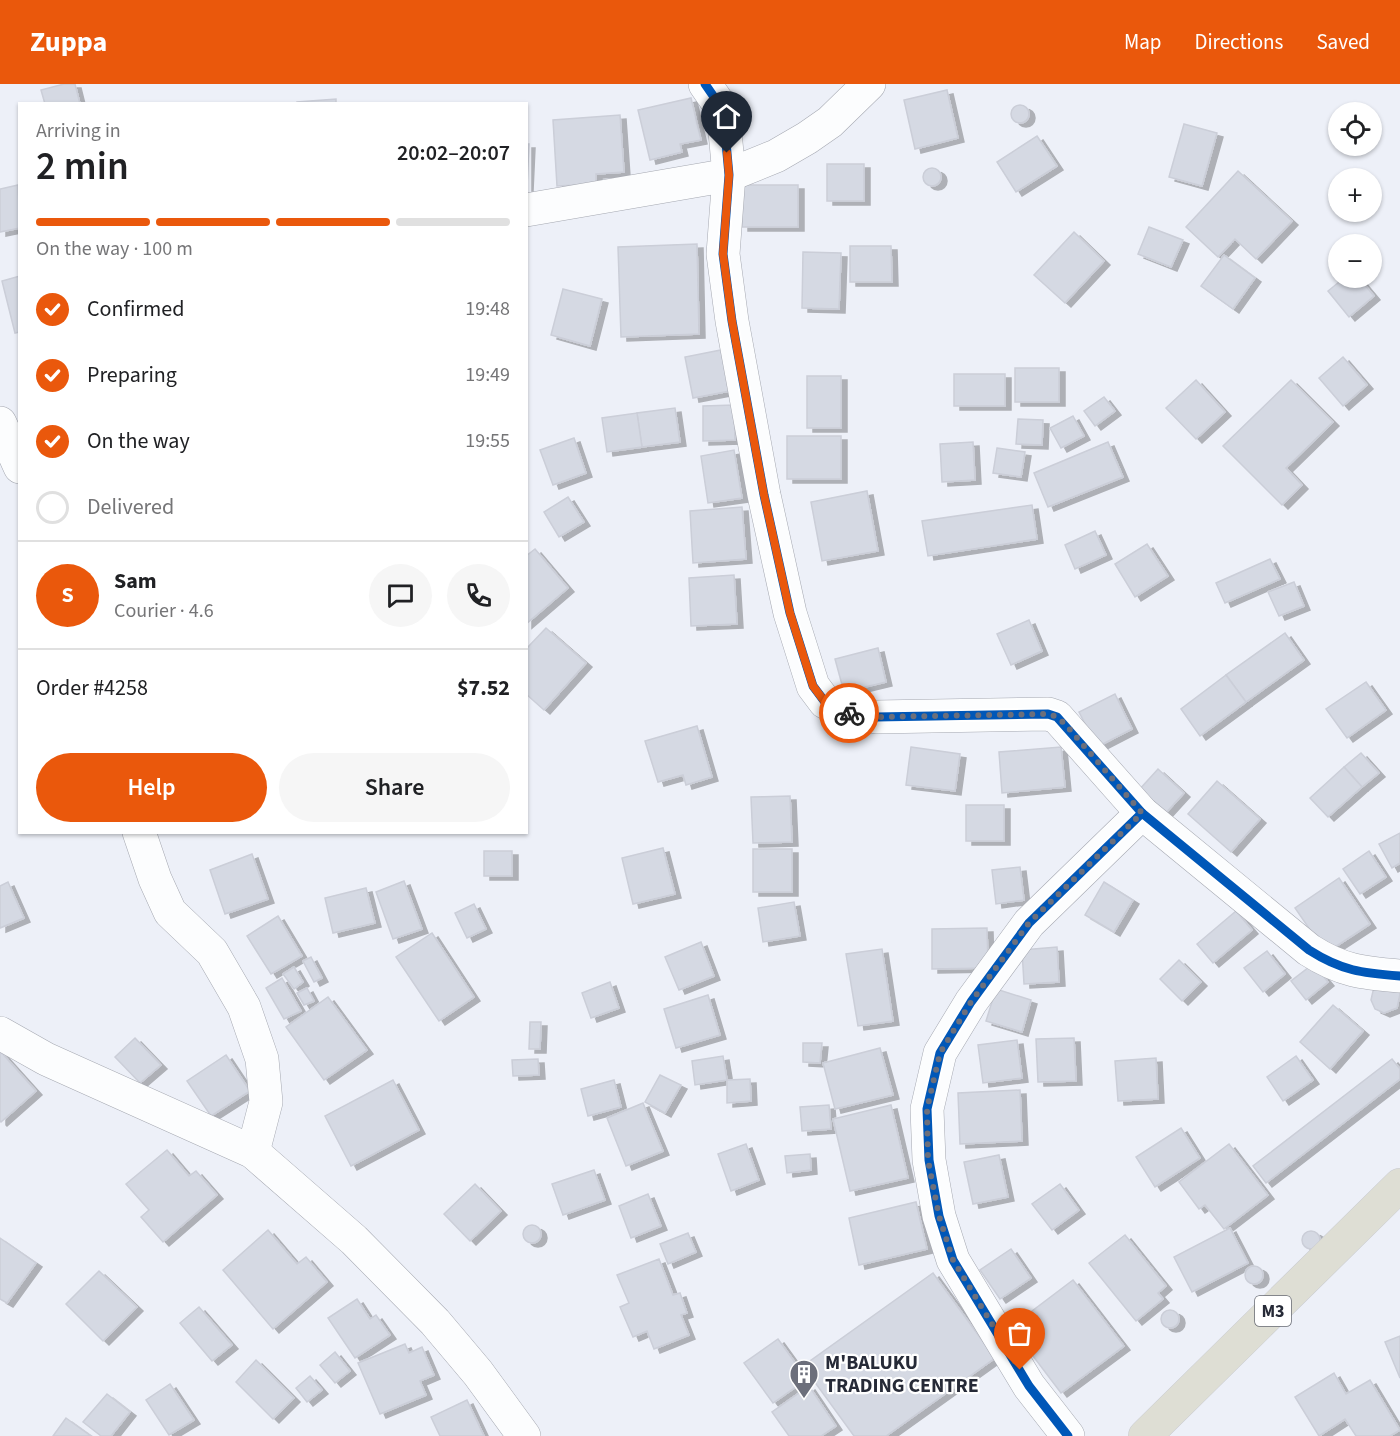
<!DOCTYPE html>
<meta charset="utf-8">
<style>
body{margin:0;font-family:"Source Sans 3",sans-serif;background:#f6f6f6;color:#202124;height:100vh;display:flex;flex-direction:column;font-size:22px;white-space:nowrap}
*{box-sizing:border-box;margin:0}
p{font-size:20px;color:#757577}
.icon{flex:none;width:33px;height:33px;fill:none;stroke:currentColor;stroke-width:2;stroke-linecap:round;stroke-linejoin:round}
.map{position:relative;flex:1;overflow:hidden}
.drawer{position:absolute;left:18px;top:18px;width:510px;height:732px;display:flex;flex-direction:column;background:#fff;border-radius:0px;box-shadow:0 2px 4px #0004}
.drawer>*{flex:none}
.buttons{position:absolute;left:1328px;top:18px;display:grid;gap:12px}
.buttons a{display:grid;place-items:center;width:54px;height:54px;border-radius:50%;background:#fff;box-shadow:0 2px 4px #0004;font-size:30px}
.pin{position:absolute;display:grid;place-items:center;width:51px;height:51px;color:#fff;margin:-62px -26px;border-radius:50% 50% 50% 0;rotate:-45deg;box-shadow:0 0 6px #0007}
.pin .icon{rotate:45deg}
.courier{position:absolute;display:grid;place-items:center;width:60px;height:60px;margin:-30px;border:4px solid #ea580c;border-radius:50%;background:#fff;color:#222;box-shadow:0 2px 8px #0007}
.head em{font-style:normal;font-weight:600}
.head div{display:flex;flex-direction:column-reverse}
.head{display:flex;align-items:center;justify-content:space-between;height:102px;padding:0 18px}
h1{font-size:39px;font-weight:600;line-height:45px}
.bar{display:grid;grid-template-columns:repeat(4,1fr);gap:9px 6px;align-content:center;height:72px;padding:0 18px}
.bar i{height:8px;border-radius:4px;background:#e0e0e0}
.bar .on{background:#ea580c}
.bar p{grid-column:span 4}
.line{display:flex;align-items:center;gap:15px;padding:0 18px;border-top:2px solid #e0e0e0}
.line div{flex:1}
.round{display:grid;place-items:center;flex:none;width:63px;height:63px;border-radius:32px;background:#f6f6f6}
ol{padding:0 18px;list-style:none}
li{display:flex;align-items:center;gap:18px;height:66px}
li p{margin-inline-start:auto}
li .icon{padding:6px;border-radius:50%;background:#ea580c;color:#fff;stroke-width:4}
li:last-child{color:#757577}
li i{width:33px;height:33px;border:3px solid #e0e0e0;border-radius:50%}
.button{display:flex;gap:12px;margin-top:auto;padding:12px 18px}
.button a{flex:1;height:69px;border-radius:36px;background:#ea580c;color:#fff;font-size:24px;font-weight:600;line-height:69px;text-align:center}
.button a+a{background:#f6f6f6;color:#202124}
header{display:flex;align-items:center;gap:36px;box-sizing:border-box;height:84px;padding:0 30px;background:#ea580c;color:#fff}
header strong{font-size:28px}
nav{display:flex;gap:33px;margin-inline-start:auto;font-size:21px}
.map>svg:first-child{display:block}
.building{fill:#d5d9e3;stroke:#cbced8;stroke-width:1.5;filter:url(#shadow)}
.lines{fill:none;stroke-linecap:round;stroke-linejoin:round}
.minor-casing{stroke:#a5a8b1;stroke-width:34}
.trunk-casing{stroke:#c9cbd1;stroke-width:34}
.minor{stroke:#fcfdfe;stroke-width:33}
.trunk{stroke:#deded4;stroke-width:33}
.cycleway-casing{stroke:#fff;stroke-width:13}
.cycleway{stroke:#0057b8;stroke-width:9}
.done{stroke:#6c6f7b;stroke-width:6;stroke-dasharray:0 10.8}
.route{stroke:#ea580c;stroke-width:8}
.labels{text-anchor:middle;stroke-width:4.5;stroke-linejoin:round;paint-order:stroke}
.shield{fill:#fff;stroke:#676a73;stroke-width:1.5}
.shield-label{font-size:18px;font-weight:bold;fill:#262a37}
.poi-label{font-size:20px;font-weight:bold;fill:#262a37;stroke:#fff;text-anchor:start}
</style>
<header>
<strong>Zuppa</strong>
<nav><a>Map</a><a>Directions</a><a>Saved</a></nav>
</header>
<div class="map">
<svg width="1400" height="1352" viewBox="0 0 1400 1352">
<defs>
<filter id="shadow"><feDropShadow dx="6" dy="4" stdDeviation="0" flood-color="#0004"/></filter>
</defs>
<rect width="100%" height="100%" fill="#edf0f8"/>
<!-- building -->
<g class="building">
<polygon points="64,0 75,0 80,20 45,20 41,6"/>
<polygon points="947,6 958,54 915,65 904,16"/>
<polygon points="691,14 701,56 680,60 682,68 650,76 638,26"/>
<polygon points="336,15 336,20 297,20 297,18"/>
<circle cx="1020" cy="30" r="9"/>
<polygon points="620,31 624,88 596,90 596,100 557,102 553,36"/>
<polygon points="1184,40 1217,49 1202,102 1169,93"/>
<polygon points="1037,52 1057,82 1016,108 997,78"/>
<polygon points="526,60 529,60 527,103 526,103"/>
<rect x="827" y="80" width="37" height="37"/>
<circle cx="932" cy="93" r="9"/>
<polygon points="1238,87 1292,137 1256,175 1235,155 1218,173 1186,143"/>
<polygon points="18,101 20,144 0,148 0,105"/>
<rect x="742" y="101" width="56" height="42"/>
<polygon points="1149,143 1183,156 1171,183 1138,170"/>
<polygon points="1074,148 1104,177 1065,219 1034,191"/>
<polygon points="697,160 699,250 621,253 618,163"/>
<polygon points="850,162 891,162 892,198 850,198"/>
<polygon points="803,168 841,169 839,225 802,224"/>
<polygon points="1224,171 1255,194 1233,225 1201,202"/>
<polygon points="20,192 20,248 15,249 2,197"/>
<polygon points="1344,194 1359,194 1374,212 1349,233 1328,207"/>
<polygon points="563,205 602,215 590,262 551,251"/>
<polygon points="721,266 730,307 693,314 685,273"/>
<polygon points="1343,273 1367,301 1343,322 1319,294"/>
<rect x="1015" y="284" width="44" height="34"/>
<rect x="954" y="290" width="51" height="32"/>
<rect x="807" y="292" width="34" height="52"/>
<polygon points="1196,296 1225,328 1196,355 1166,324"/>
<polygon points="1291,296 1333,338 1286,384 1302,401 1282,421 1223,362"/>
<polygon points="1104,313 1115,327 1095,342 1084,327"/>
<polygon points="734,321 735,356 703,357 703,322"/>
<polygon points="675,324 680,358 642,363 637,329"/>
<polygon points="637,329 642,363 607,368 602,334"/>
<polygon points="1073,332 1084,352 1061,364 1050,344"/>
<polygon points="1018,335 1043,336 1042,361 1016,360"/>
<rect x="787" y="352" width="54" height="43"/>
<polygon points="574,354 586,389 553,401 540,366"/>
<polygon points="973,358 975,396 942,398 940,360"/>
<polygon points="1108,358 1123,393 1048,423 1034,389"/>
<polygon points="997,364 1025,368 1021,393 993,389"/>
<polygon points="734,366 742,414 708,419 701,372"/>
<polygon points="867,407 878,467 822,477 811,418"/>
<polygon points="568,413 584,438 559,453 544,428"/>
<polygon points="1032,421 1037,455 928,472 922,437"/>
<polygon points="742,423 746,475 693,479 690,427"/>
<polygon points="1095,447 1106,471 1075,485 1065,461"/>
<polygon points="1147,460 1168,492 1135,513 1115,480"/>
<polygon points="535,465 568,504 526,540 526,472"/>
<polygon points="1270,475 1280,495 1225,519 1216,499"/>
<polygon points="734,491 737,540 691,542 689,494"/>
<polygon points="1294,498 1304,522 1279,532 1268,508"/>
<polygon points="1029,536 1042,567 1011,581 997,550"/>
<polygon points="546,544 586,579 544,626 526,610 526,565"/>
<polygon points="1285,549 1304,576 1246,618 1226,591"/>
<polygon points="878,564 886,598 844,608 835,575"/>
<polygon points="1226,591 1246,618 1200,652 1181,625"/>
<polygon points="1366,598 1386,626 1347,654 1326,625"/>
<polygon points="1115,610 1132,645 1097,663 1079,628"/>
<polygon points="697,642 712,693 686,701 683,691 658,698 645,657"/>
<polygon points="911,663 960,670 955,707 906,701"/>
<polygon points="1061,663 1065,703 1002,709 999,668"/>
<polygon points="1361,669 1379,689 1362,703 1344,683"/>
<polygon points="1344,683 1362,703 1328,733 1310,714"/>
<polygon points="1158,685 1184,709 1164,731 1138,707"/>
<polygon points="1217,697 1260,735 1231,768 1188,730"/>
<polygon points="790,712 792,758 753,759 751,713"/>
<rect x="966" y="721" width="38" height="36"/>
<polygon points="1400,749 1400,779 1392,784 1379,760"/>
<polygon points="663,764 675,810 633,820 622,774"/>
<rect x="753" y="765" width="39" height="43"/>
<rect x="484" y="767" width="28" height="25"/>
<polygon points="1369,767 1386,793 1360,810 1343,785"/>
<polygon points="252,770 268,815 225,830 210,786"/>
<polygon points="1020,783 1024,816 996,820 992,786"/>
<polygon points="1339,794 1370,840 1326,869 1295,824"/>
<polygon points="404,797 422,845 393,855 376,808"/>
<polygon points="8,798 24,834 0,844 0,802"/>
<polygon points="1104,798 1133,816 1114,848 1085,831"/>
<polygon points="366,804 375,839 333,849 325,814"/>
<polygon points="794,818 800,852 763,858 758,824"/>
<polygon points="474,820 486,845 467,854 455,829"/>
<polygon points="1236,827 1252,846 1213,879 1197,860"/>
<polygon points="278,832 302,872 271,890 247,852"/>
<polygon points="987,844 988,884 932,885 932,845"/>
<polygon points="432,849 474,913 439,937 396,873"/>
<polygon points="701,858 714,892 679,906 665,873"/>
<polygon points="1057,863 1059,898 1024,900 1022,866"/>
<polygon points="882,865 893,937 858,942 846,870"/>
<polygon points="1267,867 1285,890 1263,908 1244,884"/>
<polygon points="311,873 322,894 314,898 303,877"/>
<polygon points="1179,876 1201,898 1182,917 1160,895"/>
<polygon points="1313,880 1328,898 1306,916 1291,897"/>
<polygon points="294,883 303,898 294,905 283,890"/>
<polygon points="282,894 301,927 284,935 266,904"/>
<polygon points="610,898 619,924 591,934 582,909"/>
<polygon points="1376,903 1397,905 1400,910 1397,924 1384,929 1375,925 1371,916 1373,907"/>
<polygon points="307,904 314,917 304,921 297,909"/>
<polygon points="996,905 1031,916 1022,948 986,937"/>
<polygon points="708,911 720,951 676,964 664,925"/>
<polygon points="328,913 367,966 324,996 286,943"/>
<polygon points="1333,921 1363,947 1330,985 1300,958"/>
<polygon points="530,938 541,938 540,965 529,965"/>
<polygon points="135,954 161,981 140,999 115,973"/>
<polygon points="1074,954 1076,997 1038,998 1036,955"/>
<polygon points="1017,956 1022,994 983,999 978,961"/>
<polygon points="803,959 822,959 820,979 803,978"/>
<polygon points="880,964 893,1011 835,1025 823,979"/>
<polygon points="0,967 36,1007 1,1038 0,1037"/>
<polygon points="226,971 250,1007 211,1032 187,997"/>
<polygon points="723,972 727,996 695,1001 692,977"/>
<polygon points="1296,972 1313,996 1283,1017 1267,993"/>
<polygon points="1156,974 1158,1015 1118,1017 1115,977"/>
<polygon points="538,975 539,991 513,992 512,976"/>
<polygon points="1392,975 1400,985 1400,995 1266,1099 1253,1082"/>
<polygon points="660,991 681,1001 665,1029 645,1018"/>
<polygon points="750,995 751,1017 727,1019 727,996"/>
<polygon points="393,996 419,1046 351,1082 325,1032"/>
<polygon points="614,996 621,1023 588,1032 581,1005"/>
<polygon points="1020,1006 1022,1057 960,1060 958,1009"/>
<polygon points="643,1019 663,1067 626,1082 607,1034"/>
<polygon points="829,1021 831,1045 802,1047 800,1023"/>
<polygon points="891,1021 908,1094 850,1107 833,1035"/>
<polygon points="1181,1044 1200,1074 1155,1103 1136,1073"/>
<polygon points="746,1060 759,1096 731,1107 718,1070"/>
<polygon points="1229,1060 1268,1111 1224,1145 1205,1121 1199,1125 1179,1098"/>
<polygon points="167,1066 189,1092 196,1087 217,1111 163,1158 141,1133 149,1126 126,1100"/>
<polygon points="810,1070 811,1086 787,1089 785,1072"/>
<polygon points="999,1071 1008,1113 973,1120 964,1078"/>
<polygon points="594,1086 605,1116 563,1131 552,1100"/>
<polygon points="475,1100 501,1127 470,1157 444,1130"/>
<polygon points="1060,1100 1079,1126 1052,1146 1032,1120"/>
<polygon points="648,1110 661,1142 631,1154 619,1122"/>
<polygon points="916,1118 927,1165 859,1181 849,1134"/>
<circle cx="532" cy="1150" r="9"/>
<polygon points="1230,1144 1248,1179 1192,1208 1174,1173"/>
<polygon points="268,1146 297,1180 306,1173 327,1198 273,1245 223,1186"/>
<circle cx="1311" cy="1156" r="9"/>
<polygon points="688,1149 696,1168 668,1180 660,1160"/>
<polygon points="1125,1151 1166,1202 1158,1209 1163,1215 1136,1237 1089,1179"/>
<polygon points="0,1154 36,1179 7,1219 0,1215"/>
<polygon points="1011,1165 1031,1194 1000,1215 980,1186"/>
<polygon points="659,1175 673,1211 680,1209 687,1229 681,1231 689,1251 654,1265 647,1247 633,1253 620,1223 629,1219 617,1191"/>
<circle cx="1254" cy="1191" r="9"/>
<polygon points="99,1187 137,1223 103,1257 66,1220"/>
<polygon points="933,1189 995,1274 886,1352 854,1352 803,1282"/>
<polygon points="1073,1196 1124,1262 1061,1309 1011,1243"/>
<polygon points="357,1215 370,1235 376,1231 390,1251 355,1274 328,1234"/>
<polygon points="199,1223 232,1261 212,1277 180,1239"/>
<circle cx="1170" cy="1235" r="9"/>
<polygon points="1400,1252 1400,1294 1385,1258"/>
<polygon points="778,1255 807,1295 773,1319 744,1279"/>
<polygon points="405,1260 409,1269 422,1263 434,1291 420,1297 426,1311 380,1330 358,1279"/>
<polygon points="335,1268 350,1287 335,1299 320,1281"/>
<polygon points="256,1276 294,1314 273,1335 236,1298"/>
<polygon points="1334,1289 1346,1310 1370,1296 1400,1346 1390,1352 1356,1352 1345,1335 1319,1352 1295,1313"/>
<polygon points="310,1292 322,1306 307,1318 296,1304"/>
<polygon points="170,1300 194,1336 169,1351 146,1316"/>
<polygon points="809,1302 836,1342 821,1352 789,1352 772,1328"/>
<polygon points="107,1310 130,1328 111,1352 101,1352 83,1338"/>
<polygon points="467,1316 484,1352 440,1352 431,1333"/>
<polygon points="66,1334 91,1352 53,1352"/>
</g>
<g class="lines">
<!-- minor casing -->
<g class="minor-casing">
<g id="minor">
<path d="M705,0L723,26L729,91L723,170L732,237L764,411L790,529L813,602L825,618L847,629L876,633L1048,630L1057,633L1142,729L1309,866C1342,887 1362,889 1400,892"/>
<polyline points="526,126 729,91 776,72 807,54 830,38 869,0"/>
<polyline points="0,339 20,383"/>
<polyline points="139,748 155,795 170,828 212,868 244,923 262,975 266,1018 253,1068"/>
<polyline points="0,949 46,975 253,1068 354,1156 435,1238 478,1289 524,1352"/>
<polyline points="1068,1352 1029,1302 953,1176 939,1132 929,1076 927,1025 940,969 971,918 1029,839 1142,729"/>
</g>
</g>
<!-- trunk casing -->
<g class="trunk-casing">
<polyline id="trunk" points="1145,1352 1400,1101"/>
</g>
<!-- minor -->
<use href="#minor" class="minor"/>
<!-- trunk -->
<use href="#trunk" class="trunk"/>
<!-- cycleway casing -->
<g class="cycleway-casing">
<g id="cycleway">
<path d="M705,0L723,26L729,91L723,170L732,237L764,411L790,529L813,602L825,618L847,629L876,633L1048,630L1057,633L1142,729L1309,866C1342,887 1362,889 1400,892"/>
<polyline points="1068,1352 1029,1302 953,1176 939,1132 929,1076 927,1025 940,969 971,918 1029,839 1142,729"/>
</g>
</g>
<!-- cycleway -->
<use href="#cycleway" class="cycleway"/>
</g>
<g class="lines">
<!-- done -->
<polyline class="done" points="849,629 876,633 1048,630 1057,633 1065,640 1142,729 1029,839 971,918 940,969 927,1025 928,1076 939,1132 953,1176 1020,1286"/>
<!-- route -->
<polyline class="route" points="727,69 729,91 723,170 726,192 732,237 764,411 790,529 813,602 825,618 849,629"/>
</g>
<!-- icons -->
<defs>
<g id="building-pin" transform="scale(1.5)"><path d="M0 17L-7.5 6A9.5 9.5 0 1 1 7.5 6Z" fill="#6c6f7b" stroke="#fff"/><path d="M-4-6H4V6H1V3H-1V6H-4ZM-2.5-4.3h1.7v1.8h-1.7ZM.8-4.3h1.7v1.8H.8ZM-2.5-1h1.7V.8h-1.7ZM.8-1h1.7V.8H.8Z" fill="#fff"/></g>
</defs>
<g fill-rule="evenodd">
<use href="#building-pin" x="804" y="1290"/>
</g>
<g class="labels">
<!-- shield labels -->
<rect class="shield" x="1255" y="1212" width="36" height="30" rx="4.5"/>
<g class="shield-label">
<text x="1273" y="1233">M3</text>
</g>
<!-- poi labels -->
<g class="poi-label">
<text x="825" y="1285">M'BALUKU<tspan x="825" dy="23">TRADING CENTRE</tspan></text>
</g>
</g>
</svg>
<div class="buttons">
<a><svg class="icon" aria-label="locate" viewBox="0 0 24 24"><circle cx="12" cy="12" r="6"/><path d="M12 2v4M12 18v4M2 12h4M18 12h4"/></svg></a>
<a>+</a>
<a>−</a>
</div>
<div class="pin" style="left:1020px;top:1286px;background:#ea580c"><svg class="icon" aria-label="bag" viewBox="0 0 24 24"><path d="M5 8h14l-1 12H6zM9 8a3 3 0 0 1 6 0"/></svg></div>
<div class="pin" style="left:727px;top:69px;background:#1f2937"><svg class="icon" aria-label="home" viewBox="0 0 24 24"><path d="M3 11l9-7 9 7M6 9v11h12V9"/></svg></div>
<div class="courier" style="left:849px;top:629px"><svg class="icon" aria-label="bike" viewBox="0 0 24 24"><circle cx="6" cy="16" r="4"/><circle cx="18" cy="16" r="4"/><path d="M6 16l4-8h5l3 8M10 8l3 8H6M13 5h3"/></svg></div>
<section class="drawer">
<div class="head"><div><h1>2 min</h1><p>Arriving in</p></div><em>20:02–20:07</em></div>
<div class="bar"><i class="on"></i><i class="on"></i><i class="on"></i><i></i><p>On the way · 100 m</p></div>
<ol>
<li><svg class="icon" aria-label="check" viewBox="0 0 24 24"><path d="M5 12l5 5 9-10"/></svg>Confirmed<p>19:48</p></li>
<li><svg class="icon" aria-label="check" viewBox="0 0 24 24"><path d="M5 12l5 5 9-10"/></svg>Preparing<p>19:49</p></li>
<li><svg class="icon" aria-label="check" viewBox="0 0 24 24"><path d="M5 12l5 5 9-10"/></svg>On the way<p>19:55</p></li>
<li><i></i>Delivered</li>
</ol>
<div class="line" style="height:108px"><b class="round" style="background:#ea580c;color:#fff">S</b><div><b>Sam</b><p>Courier · 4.6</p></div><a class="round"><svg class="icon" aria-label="chat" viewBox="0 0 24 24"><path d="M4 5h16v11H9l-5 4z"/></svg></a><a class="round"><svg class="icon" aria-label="phone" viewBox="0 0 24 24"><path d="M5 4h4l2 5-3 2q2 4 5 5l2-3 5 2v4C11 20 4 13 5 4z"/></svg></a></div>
<div class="line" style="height:78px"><div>Order #4258</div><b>$7.52</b></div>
<div class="button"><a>Help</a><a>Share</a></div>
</section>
</div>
